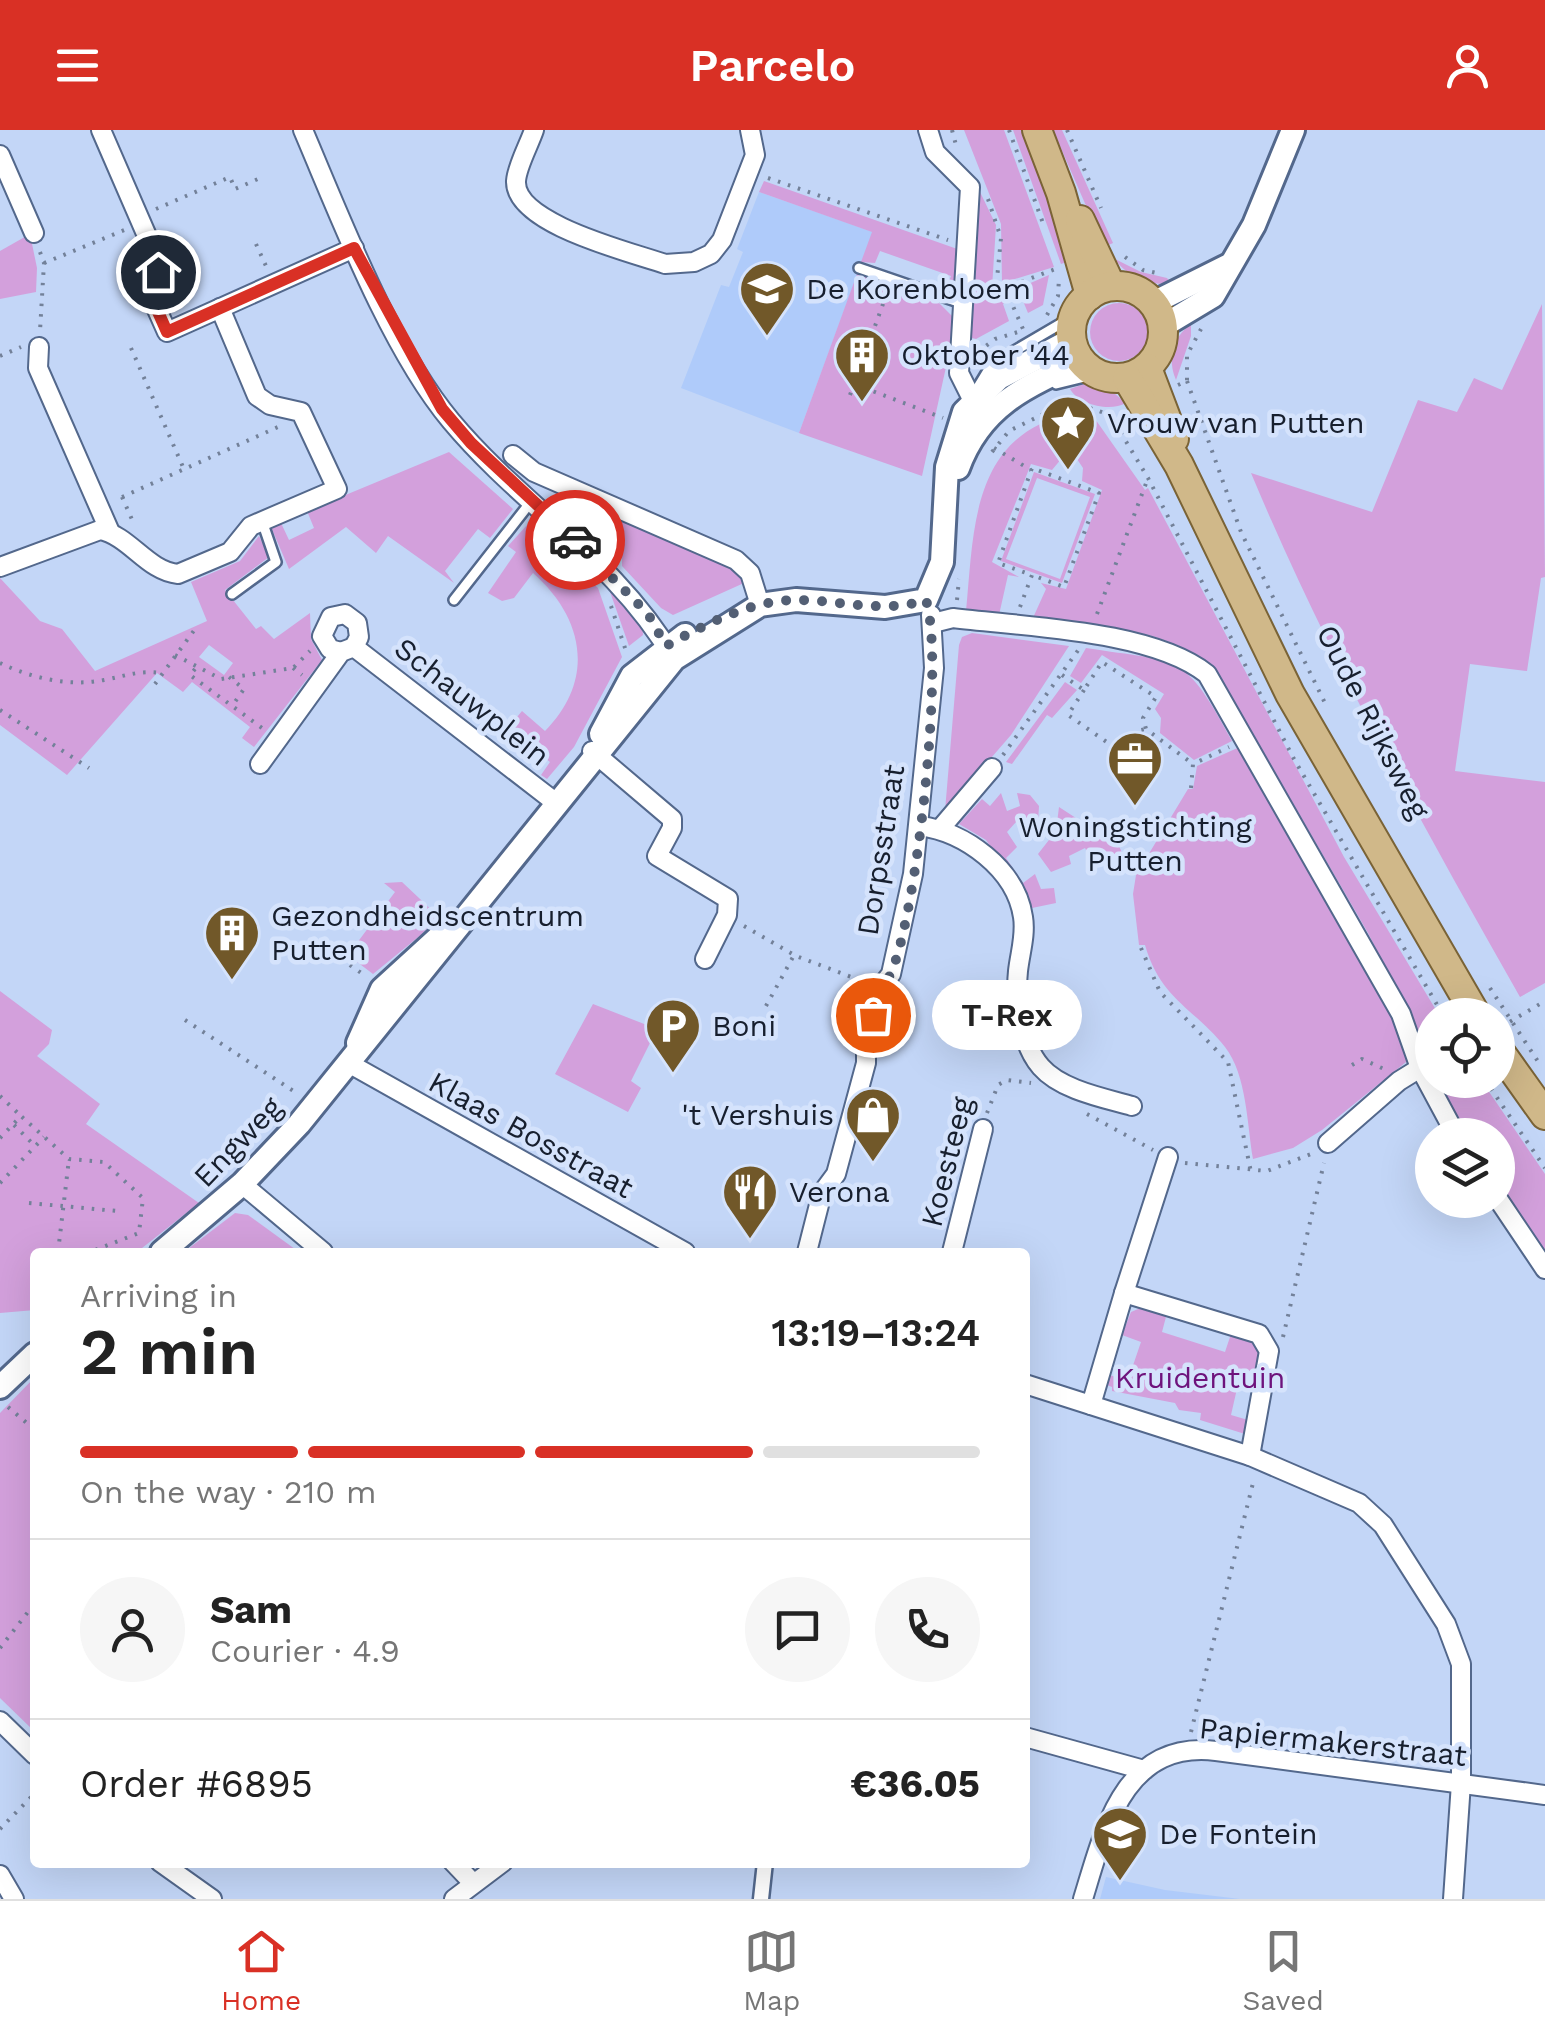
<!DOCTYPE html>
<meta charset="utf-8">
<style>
body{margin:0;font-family:"Work Sans",sans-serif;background:#f6f6f6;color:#222;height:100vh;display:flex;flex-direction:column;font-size:38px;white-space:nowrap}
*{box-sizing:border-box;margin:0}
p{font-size:32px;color:#767676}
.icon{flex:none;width:55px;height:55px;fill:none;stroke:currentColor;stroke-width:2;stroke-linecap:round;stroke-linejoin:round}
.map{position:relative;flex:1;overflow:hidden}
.drawer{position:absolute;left:30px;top:1118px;width:1000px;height:620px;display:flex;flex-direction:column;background:#fff;border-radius:10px;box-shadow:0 10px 40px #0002}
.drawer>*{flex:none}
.buttons{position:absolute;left:1415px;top:868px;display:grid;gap:20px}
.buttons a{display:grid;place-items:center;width:100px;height:100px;border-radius:50%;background:#fff;box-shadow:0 10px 40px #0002;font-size:50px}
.pin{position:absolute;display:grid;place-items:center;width:85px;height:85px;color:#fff;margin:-42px;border:5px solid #fff;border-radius:50%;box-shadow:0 2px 10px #0007}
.courier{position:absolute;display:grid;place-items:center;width:100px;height:100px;margin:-50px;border:8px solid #d93025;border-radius:50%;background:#fff;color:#222;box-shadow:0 2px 12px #0007}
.bubble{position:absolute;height:70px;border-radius:35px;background:#fff;box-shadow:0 10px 40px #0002;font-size:32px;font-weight:600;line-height:70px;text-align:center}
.summary em{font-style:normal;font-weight:600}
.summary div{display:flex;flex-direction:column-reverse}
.summary{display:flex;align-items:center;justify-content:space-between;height:170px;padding:0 50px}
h1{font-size:65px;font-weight:600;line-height:75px}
.bar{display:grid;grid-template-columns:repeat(4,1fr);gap:15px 10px;align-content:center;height:120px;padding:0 50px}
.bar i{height:12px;border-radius:8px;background:#e0e0e0}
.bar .active{background:#d93025}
.bar p{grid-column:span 4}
.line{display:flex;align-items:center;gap:25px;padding:0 50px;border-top:2px solid #e0e0e0}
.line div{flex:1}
.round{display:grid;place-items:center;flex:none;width:105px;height:105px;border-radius:52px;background:#f6f6f6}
header{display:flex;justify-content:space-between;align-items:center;height:130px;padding:0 50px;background:#d93025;color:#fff;font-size:45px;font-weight:600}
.menu{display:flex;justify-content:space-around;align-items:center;height:140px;border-top:2px solid #e0e0e0;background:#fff;font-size:28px;color:#767676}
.menu a{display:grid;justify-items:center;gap:5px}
.menu .active{color:#d93025}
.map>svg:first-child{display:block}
.built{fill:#afcbfa}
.green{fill:#d3a0dc;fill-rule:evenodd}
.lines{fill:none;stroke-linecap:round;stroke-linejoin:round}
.service-casing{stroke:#53688c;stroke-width:14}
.pedestrian-casing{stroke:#53688c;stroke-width:19}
.minor-casing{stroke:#53688c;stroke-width:22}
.tertiary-casing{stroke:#53688c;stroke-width:28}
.primary-casing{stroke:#7a6336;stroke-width:32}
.path{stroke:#738199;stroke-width:4;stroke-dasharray:2.5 8;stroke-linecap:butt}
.service{stroke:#fff;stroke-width:9}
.pedestrian{stroke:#fff;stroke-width:14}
.minor{stroke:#fff;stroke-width:18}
.tertiary{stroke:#fff;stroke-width:22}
.primary{stroke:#d0b889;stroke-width:28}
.done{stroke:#535f74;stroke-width:10;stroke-dasharray:0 18}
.route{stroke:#d93025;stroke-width:12}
.labels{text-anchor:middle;stroke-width:9;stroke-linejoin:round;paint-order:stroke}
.poi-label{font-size:30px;fill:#171f2e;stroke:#d5e3fc;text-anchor:start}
.street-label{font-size:30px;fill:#171f2e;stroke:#d5e3fc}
.park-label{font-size:30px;fill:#6e137c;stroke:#d5e3fc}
</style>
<header><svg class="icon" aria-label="menu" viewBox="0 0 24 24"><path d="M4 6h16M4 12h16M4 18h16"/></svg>Parcelo<svg class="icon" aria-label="person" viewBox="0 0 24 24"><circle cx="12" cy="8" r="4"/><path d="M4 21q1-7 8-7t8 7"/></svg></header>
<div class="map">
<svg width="1545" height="1769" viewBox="0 0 1545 1769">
<rect width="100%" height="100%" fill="#c3d6f7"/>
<!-- built -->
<g class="built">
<polygon points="759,62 873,102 799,303 681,258 721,155 729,157 743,122 737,119"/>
<polygon points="1106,1747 1165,1760 1240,1769 1100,1769"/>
</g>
<!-- green -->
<g class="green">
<polygon points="964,0 1004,0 1054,137 1002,153 1001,94"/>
<polygon points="1013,0 1024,0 1072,130 1061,134"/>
<polygon points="1053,0 1062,0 1113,113 1104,117"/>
<polygon points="764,51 963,121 956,158 946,159 951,146 880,121 875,133 861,132 872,102 759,62"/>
<polygon points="980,62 996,95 992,158 973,152"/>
<polygon points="30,104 37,138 36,162 0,169 0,121"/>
<path d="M1115,129L1141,142L1167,148L1171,153C1151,157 1126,146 1115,129Z"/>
<polygon points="857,144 938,172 954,188 953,226 948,228 922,346 799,303"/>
<polygon points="1049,145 1043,175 1028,183 1021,166 1014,168 1012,161"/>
<polygon points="971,160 1006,165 1009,170 1003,174 1009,191 976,209 968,207"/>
<circle cx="1119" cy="202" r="29"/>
<path d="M1542,174L1545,447L1541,448L1527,541L1470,534L1455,641L1545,652V853L1520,867C1423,696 1327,525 1251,343L1372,382L1418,270L1457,282L1474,248L1502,260Z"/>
<path d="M1191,194V206L1176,250C1167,229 1172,208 1191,194Z"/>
<path d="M1084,254L1109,259L1126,273C1110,282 1079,275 1070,259Z"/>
<path d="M1071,284L1093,286L1145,360L1148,358L1344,727L1439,885H1432V944L1421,909L1368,803L1218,544C1171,494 1096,498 1032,490L1046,459L1041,453L1066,459L1102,360L1082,351L1083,338L1077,329L1062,328L1052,340L1031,334L992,432L1019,447L1008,445L999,485L966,481C974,400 971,305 1071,284Z"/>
<polygon points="449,322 513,379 490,408 478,399 445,441 454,453 388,406 376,423 346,397 289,439 271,397 281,393 289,410 314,398 307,381"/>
<path d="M1034,342L1095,364L1062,453L1001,431ZM1037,348L1090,367L1060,449L1006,429Z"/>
<polygon points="578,367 730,433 744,453 673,485 661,478 622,436 622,428 558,369"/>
<path d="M528,394L598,458L622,527L574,617L547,649L541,645L550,632L507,599L522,581L545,601C596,549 584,488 533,443L514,468L502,471L488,463L516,422L508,416Z"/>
<path d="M259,406L269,427L225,460L256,499L261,496L274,509L310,483L311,509L322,530L254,617L242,608L250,597L192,552L183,562L157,543L67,645L0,595V448L40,491L62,499L95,541L207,491L191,452L240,431ZM209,515L233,533L224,545L199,527Z"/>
<polygon points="608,456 642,489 643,505 629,516"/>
<polygon points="972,503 1069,516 1011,605 945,681 959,515 962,507"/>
<path d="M1086,518C1182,533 1184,522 1232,611L1194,630L1160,603L1161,588L1155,579L1164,564L1102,525L1081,553L1070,546Z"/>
<polygon points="1065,552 1077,560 1052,588 1047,585 1012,634 1006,632"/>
<path d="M1242,616L1392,878L1411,928L1322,1000L1293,1018L1253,1029C1247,995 1247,945 1225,917C1193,877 1161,870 1145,815H1139L1133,764L1136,745L1188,659H1193L1197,636Z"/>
<polygon points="1001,663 1007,681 1020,676 1017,663 1030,665 1039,676 1038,692 1027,705 1016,692 1007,702 1017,717 1006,728 1023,753 1035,744 1041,759 1054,758 1056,773 1032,778 986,710 959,694 982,669 990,676"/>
<polygon points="1059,677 1119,716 1123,725 1118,735 1094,735 1085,718 1069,726 1071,734 1051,742 1038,724 1056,701"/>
<polygon points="402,752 437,785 422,804 373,844 336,816 339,813 351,821 395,762 384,753"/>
<polygon points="0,861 52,900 49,914 37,926 100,974 86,994 199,1073 137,1122 35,1122 35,1180 0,1183"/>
<polygon points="593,874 657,899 631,951 641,958 628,982 555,944"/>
<polygon points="1435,950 1481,950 1545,1044 1545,1123 1498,1055 1498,1005 1465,1005"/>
<polygon points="235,1083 248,1085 299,1122 184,1122"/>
<path d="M1143,1177L1167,1183L1162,1202L1225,1222L1231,1204C1257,1212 1262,1217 1258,1244L1241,1241L1231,1285L1248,1290L1245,1304L1200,1290L1201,1283L1179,1280L1175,1273L1112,1261V1257L1107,1255L1109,1245L1128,1250L1141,1212L1122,1205L1131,1182Z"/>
<polygon points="35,1247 35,1602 0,1568 0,1283"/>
</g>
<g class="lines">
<!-- service casing -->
<g class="service-casing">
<g id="service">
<polyline points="859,138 964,174"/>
<polyline points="1056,254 1097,244"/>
<polyline points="975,262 992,234 1074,186"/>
<polyline points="232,464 276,432 262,391"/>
<polyline points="454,470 530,373"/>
</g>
</g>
<!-- pedestrian casing -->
<g class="pedestrian-casing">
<polyline id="pedestrian" points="761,1769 765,1732"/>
</g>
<!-- minor casing -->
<g class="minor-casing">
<g id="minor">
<polyline points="101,0 157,129 155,175 167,202 354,118"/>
<path d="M303,0C341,89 390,218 451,291C522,376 616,430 674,529"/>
<path d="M534,0C529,15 517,36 516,51C514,94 631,122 665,134L694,132L711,124L722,110L755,25L750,0"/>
<polyline points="928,0 935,22 970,57 959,243 979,283"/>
<polyline points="0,25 34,103"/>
<polyline points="39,217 38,238 110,402"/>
<polyline points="513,325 534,342 736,430 750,443 760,475"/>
<path d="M0,437L100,400C130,406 147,441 178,444L230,422L251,396L337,359L301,282L270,275L257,266L220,178"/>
<path d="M933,493L953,488C1025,497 1152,500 1207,544L1401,884L1420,938L1456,1005"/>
<polyline points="341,522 330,519 322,506 331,487 345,484 357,493 359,507 354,517"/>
<polyline points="592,621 672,689 672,698 657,726 728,769 727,785 705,829"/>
<polyline points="260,634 341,522 354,517 555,672"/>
<path d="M920,696C965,702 1016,739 1023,787C1026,805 1020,823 1018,841C1015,870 1021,914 1041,937C1061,960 1104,968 1132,976"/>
<polyline points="940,699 992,638"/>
<polyline points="350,934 685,1122"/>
<polyline points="1328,1013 1399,951 1420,938"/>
<polyline points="242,1054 323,1122"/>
<polyline points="1498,1069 1545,1139"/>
<polyline points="807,1122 822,1063 836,1044 866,933 866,912 880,858 891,844 913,744 934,538 931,485"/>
<polyline points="952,1122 983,999"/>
<polyline points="1124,1163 1168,1027"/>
<polyline points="1025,1254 1250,1326 1359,1373 1383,1395 1446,1494 1461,1534 1461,1653 1453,1769"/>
<polyline points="1091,1275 1124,1163 1259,1204 1269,1221 1250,1326"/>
<polyline points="0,1591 35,1625"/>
<polyline points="1025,1607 1144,1640"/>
<polyline points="160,1732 212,1769"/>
<polyline points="453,1732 472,1752"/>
<polyline points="0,1745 14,1769"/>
<polyline points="454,1769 503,1732"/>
<path d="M1083,1769C1104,1701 1123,1610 1216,1621L1545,1665"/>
</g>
</g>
<!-- tertiary casing -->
<g class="tertiary-casing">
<g id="tertiary">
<polyline points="1153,173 1227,136"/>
<polyline points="1163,196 1213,166 1254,95 1293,0"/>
<path d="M958,338C980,277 1025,256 1081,232"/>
<polyline points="601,604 632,546 685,505"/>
<polyline points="358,913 382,859 440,806"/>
<polyline points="162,1122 242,1054 299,994 674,529 760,475 796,470 885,477 926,470 942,432 947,337 964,282 999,248 1071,210"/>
<polyline points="0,1257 35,1224"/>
</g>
</g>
<!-- primary casing -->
<g class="primary-casing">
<g id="primary">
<polyline points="1037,0 1061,63 1090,165"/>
<polyline points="1080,90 1111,156"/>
<circle cx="1117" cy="202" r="46"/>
<polyline points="1147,238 1174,309"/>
<polyline points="1127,248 1179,335 1290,564 1476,885"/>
<polyline points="1498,919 1545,985"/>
</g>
</g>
<!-- path -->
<g class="path">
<polyline points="952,0 956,15"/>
<polyline points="1009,0 1044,96"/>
<polyline points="1067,0 1101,78"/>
<polyline points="768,48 948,110"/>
<polyline points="988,69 1001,108 996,159"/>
<polyline points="156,79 230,47 235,59 258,49"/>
<polyline points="256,114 266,136"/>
<polyline points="40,122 44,133 40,201"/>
<polyline points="1125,127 1143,140 1161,144"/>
<polyline points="44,133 127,99"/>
<polyline points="981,158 1005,158 1058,138"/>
<polyline points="1005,158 1023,199"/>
<polyline points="1047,185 1058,166 1059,148"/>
<polyline points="131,218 183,337"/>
<polyline points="978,222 995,209 1018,202"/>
<polyline points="0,226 21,217"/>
<polyline points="1187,251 1241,402 1325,573"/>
<polyline points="854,254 943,288"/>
<polyline points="1178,255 1187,251 1187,225 1201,199"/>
<polyline points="850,265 887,163"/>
<polyline points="1070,271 1110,285 1148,348 1294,629 1443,885"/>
<polyline points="994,318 1031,340"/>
<polyline points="992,322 1009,301 1070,271"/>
<polyline points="122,367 278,297"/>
<polyline points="122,367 134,394"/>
<polyline points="957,470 959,449"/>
<polyline points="611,476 627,524"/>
<polyline points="1020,477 1032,445 998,433 1032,338 1099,363 1064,457 1032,445"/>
<polyline points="1097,484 1148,348"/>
<polyline points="175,525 221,549 293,538 310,521"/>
<path d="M0,533C31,548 70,557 104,550C125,546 139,540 161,543"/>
<polyline points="293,538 302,545"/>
<polyline points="195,539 190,545 262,598 264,595"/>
<polyline points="1062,545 1084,560 1102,532 1156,567 1143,588 1146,599 1193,634"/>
<polyline points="229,547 244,559 232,576"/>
<polyline points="155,554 198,495"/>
<polyline points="1084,560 1068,585 1121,622 1135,601 1146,599"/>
<polyline points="0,580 89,638"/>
<polyline points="1003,625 1079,519"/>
<polyline points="1191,658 1193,634 1229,617"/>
<polyline points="744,796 796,826 862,851"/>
<polyline points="324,817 367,847"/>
<polyline points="1141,818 1160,862 1228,932 1251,1042"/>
<polyline points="1490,858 1539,933"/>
<polyline points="766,876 793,827"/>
<polyline points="185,890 298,964"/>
<polyline points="1501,897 1545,871"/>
<polyline points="1352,935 1362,929 1384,939"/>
<polyline points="1485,950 1545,1038"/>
<polyline points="0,966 21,986"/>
<polyline points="987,983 998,955 1007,950 1031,953"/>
<polyline points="1087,984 1153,1020"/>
<polyline points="14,995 35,1016"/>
<polyline points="0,1008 21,986 69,1029 104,1032 143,1068 139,1103 90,1122"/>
<polyline points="1185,1033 1267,1041 1311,1024"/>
<polyline points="0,1053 44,1007"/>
<polyline points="29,1073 117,1081"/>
<polyline points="58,1122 69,1029"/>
<polyline points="1283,1207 1324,1033"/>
<polyline points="8,1277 35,1300"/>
<polyline points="0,1518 35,1473"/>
<polyline points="1191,1602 1254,1349"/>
<polyline points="0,1699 35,1663"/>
</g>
<!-- service -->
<use href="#service" class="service"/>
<!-- pedestrian -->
<use href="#pedestrian" class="pedestrian"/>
<!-- minor -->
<use href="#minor" class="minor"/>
<!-- tertiary -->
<use href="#tertiary" class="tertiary"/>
<!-- primary -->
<use href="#primary" class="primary"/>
</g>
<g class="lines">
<!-- done -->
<path class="done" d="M575,410L648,484L666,516C704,495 752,470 796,470C840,470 883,484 926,470C945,530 917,784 891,843C884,858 877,869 873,885"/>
<!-- route -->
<polyline class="route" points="158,142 155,175 167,202 354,118 442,279 471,313 575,410"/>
</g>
<!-- icons -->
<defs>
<g id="school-pin" transform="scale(2.875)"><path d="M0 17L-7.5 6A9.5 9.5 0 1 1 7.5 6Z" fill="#715829" stroke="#d5e3fc"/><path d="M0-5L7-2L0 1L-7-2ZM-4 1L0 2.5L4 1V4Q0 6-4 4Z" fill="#fff"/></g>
<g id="building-pin" transform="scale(2.875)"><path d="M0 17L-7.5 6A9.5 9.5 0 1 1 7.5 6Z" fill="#715829" stroke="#d5e3fc"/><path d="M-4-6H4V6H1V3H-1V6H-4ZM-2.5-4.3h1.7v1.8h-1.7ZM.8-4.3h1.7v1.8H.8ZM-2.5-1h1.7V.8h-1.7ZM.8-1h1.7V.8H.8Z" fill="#fff"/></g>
<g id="sight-pin" transform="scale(2.875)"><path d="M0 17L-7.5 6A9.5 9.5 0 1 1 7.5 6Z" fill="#715829" stroke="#d5e3fc"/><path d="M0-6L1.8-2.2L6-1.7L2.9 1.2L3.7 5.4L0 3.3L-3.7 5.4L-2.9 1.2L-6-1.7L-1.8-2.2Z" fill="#fff"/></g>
<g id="office-pin" transform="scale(2.875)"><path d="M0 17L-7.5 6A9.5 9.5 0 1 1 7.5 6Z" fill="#715829" stroke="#d5e3fc"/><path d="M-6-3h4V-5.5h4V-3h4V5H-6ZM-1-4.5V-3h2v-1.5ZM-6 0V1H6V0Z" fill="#fff"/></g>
<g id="parking-pin" transform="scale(2.875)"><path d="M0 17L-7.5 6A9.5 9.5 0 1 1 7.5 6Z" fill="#715829" stroke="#d5e3fc"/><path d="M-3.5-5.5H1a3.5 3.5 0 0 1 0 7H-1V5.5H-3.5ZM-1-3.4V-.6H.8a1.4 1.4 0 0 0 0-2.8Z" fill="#fff"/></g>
<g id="shop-pin" transform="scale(2.875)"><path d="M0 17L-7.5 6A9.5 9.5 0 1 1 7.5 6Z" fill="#715829" stroke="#d5e3fc"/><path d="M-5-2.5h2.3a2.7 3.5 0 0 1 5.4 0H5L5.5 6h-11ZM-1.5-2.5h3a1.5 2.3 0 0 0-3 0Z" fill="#fff"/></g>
<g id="restaurant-pin" transform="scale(2.875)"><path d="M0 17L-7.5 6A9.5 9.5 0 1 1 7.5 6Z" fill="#715829" stroke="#d5e3fc"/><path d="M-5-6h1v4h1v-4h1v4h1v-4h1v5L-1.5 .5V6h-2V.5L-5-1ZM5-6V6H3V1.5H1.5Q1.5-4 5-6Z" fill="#fff"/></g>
</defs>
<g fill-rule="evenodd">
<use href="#school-pin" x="767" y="159"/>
<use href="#building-pin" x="862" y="225"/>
<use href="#sight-pin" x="1068" y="293"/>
<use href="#office-pin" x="1135" y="629"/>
<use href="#building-pin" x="232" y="803"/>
<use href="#parking-pin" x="673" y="896"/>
<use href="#shop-pin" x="873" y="985"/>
<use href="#restaurant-pin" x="750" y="1062"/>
<use href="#school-pin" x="1120" y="1704"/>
</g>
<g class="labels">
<!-- poi labels -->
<g class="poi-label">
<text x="806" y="169">De Korenbloem</text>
<text x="901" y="235">Oktober '44</text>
<text x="1107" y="303">Vrouw van Putten</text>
<text x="1135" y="707" text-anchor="middle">Woningstichting<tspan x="1135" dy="34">Putten</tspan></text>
<text x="271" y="796">Gezondheidscentrum<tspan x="271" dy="34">Putten</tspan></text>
<text x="712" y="906">Boni</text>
<text x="834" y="995" text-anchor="end">'t Vershuis</text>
<text x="789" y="1072">Verona</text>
<text x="1159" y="1714">De Fontein</text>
</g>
<!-- street labels -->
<g class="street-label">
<text transform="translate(472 572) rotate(38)" y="10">Schauwplein</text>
<text transform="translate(1373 592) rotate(63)" y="10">Oude Rijksweg</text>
<text transform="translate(881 720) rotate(-81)" y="10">Dorpsstraat</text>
<text transform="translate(531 1005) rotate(29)" y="10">Klaas Bosstraat</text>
<text transform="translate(238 1012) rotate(-46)" y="10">Engweg</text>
<text transform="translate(947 1032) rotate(-76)" y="10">Koesteeg</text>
<text transform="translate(1333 1612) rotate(6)" y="10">Papiermakerstraat</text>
</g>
<!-- park labels -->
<g class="park-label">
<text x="1200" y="1258">Kruidentuin</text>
</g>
</g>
</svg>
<div class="buttons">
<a><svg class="icon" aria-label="locate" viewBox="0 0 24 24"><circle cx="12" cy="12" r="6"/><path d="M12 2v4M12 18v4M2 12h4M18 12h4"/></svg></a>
<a><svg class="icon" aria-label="layers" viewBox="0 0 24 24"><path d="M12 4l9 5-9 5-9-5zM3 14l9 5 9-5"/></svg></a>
</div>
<div class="pin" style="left:873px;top:885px;background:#ea580c"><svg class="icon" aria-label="bag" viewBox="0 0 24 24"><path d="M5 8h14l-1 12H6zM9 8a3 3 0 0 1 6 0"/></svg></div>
<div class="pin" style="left:158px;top:142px;background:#1f2937"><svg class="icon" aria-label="home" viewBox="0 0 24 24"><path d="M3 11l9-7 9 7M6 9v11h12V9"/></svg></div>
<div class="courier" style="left:575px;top:410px"><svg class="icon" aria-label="car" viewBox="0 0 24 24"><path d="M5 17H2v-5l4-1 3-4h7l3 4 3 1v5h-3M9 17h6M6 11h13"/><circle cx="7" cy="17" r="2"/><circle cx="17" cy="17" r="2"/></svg></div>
<div class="bubble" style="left:932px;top:850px;width:150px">T-Rex</div>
<section class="drawer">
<div class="summary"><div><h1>2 min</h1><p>Arriving in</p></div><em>13:19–13:24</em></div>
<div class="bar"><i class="active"></i><i class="active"></i><i class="active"></i><i></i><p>On the way · 210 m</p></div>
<div class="line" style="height:180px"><a class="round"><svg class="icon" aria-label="person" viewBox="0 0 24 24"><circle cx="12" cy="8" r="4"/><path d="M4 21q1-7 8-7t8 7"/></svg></a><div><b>Sam</b><p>Courier · 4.9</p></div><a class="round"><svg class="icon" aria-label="chat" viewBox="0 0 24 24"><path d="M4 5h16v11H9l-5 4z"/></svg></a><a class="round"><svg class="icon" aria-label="phone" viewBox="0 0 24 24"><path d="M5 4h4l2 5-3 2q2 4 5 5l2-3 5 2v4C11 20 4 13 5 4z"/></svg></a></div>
<div class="line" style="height:130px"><div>Order #6895</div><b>€36.05</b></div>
</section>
</div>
<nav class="menu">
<a class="active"><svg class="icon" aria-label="home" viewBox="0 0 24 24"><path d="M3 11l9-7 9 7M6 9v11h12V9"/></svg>Home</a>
<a><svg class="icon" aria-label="map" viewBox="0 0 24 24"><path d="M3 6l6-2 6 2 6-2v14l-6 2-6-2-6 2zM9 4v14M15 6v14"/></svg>Map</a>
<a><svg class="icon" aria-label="saved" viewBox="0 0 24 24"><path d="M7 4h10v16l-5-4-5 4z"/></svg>Saved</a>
</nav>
